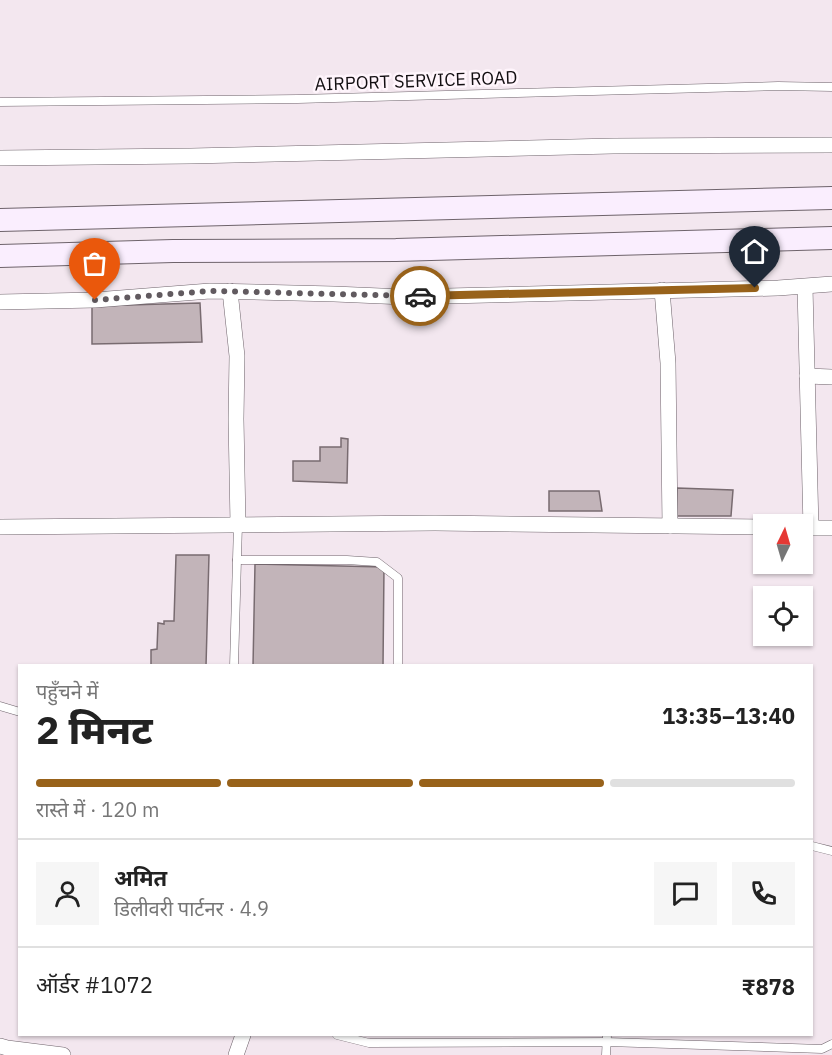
<!DOCTYPE html>
<html lang="hi">
<meta charset="utf-8">
<style>
body{margin:0;font-family:"IBM Plex Sans","Noto Sans Devanagari",sans-serif;background:#f6f6f6;color:#222;height:100vh;display:flex;flex-direction:column;font-size:22px;white-space:nowrap}
*{box-sizing:border-box;margin:0}
p{font-size:20px;color:#767676}
.icon{flex:none;width:33px;height:33px;fill:none;stroke:currentColor;stroke-width:2;stroke-linecap:round;stroke-linejoin:round}
.map{position:relative;flex:1;overflow:hidden}
.details{position:absolute;left:18px;top:664px;width:795px;height:372px;display:flex;flex-direction:column;background:#fff;border-radius:0px;box-shadow:0 2px 4px #0004}
.details>*{flex:none}
.needle{width:39px;rotate:5deg}
.buttons{position:absolute;left:753px;top:514px;display:grid;gap:12px}
.buttons a{display:grid;place-items:center;width:60px;height:60px;border-radius:0px;background:#fff;box-shadow:0 2px 4px #0004;font-size:30px}
.pin{position:absolute;display:grid;place-items:center;width:51px;height:51px;color:#fff;margin:-62px -26px;border-radius:50% 50% 50% 0;rotate:-45deg;box-shadow:0 0 6px #0007}
.pin .icon{rotate:45deg}
.courier{position:absolute;display:grid;place-items:center;width:60px;height:60px;margin:-30px;border:4px solid #98621a;border-radius:50%;background:#fff;color:#222;box-shadow:0 2px 8px #0007}
.summary em{font-style:normal;font-weight:800}
.summary div{display:flex;flex-direction:column-reverse}
.summary{display:flex;align-items:center;justify-content:space-between;height:102px;padding:0 18px}
h1{font-size:39px;font-weight:800;line-height:45px}
.bar{display:grid;grid-template-columns:repeat(4,1fr);gap:9px 6px;align-content:center;height:72px;padding:0 18px}
.bar i{height:8px;border-radius:4px;background:#e0e0e0}
.bar .active{background:#98621a}
.bar p{grid-column:span 4}
.line{display:flex;align-items:center;gap:15px;padding:0 18px;border-top:2px solid #e0e0e0}
.line div{flex:1}
.round{display:grid;place-items:center;flex:none;width:63px;height:63px;border-radius:0px;background:#f6f6f6}
.map>svg:first-child{display:block}
.building{fill:#c2b4b9;stroke:#786b70;stroke-width:1.5}
.lines{fill:none;stroke-linecap:round;stroke-linejoin:round}
.lane-casing{stroke:#6e636b;stroke-width:9}
.street-casing{stroke:#6e636b;stroke-width:16}
.secondary-casing{stroke:#6e636b;stroke-width:24}
.lane{stroke:#fff;stroke-width:8}
.street{stroke:#fff;stroke-width:15}
.secondary{stroke:#faeefe;stroke-width:22}
.done{stroke:#615a5f;stroke-width:6;stroke-dasharray:0 10.8}
.route{stroke:#98621a;stroke-width:8}
.labels{text-anchor:middle;stroke-width:5;stroke-linejoin:round;paint-order:stroke}
.street-label{font-size:18px;fill:#120e11;stroke:#fff5fc}
</style>
<div class="map">
<svg width="832" height="1055" viewBox="0 0 832 1055">
<rect width="100%" height="100%" fill="#f3e7ef"/>
<!-- building -->
<g class="building">
<polygon points="200,303 202,342 92,344 92,306"/>
<polygon points="341,438 348,439 347,483 293,481 293,461 320,461 320,447 341,447"/>
<polygon points="677,488 733,490 731,516 677,516"/>
<polygon points="549,491 599,491 602,511 549,511"/>
<polygon points="176,555 209,555 206,666 151,666 151,650 157,649 158,623 164,624 164,621 174,621"/>
<polygon points="255,564 384,567 383,666 253,666"/>
</g>
<g class="lines">
<!-- lane casing -->
<g class="lane-casing">
<g id="lane">
<polyline points="0,102 298,99 778,86 832,87"/>
<polyline points="237,560 347,560 377,562 398,578 398,666"/>
<polyline points="234,666 238,524"/>
<polyline points="0,706 20,712"/>
<polyline points="812,846 832,851"/>
<polyline points="337,1035 369,1043 607,1042 822,1049 832,1044"/>
<polyline points="606,1055 607,1035"/>
</g>
</g>
<!-- street casing -->
<g class="street-casing">
<g id="street">
<polyline points="0,158 191,156 613,146 832,145"/>
<polyline points="805,287 811,528"/>
<polyline points="662,290 668,363 670,526"/>
<polyline points="230,291 237,356 236,419 238,524"/>
<polyline points="0,302 95,300 210,291 334,294 405,297 778,288 832,284"/>
<polyline points="807,376 832,377"/>
<polyline points="0,527 435,523 764,527"/>
<polyline points="802,528 832,528"/>
<polyline points="0,1046 7,1048 63,1055"/>
<polyline points="236,1055 243,1035"/>
</g>
</g>
<!-- secondary casing -->
<g class="secondary-casing">
<g id="secondary">
<polyline points="0,220 832,198"/>
<polyline points="0,256 173,251 396,250 832,238"/>
</g>
</g>
<!-- lane -->
<use href="#lane" class="lane"/>
<!-- street -->
<use href="#street" class="street"/>
<!-- secondary -->
<use href="#secondary" class="secondary"/>
</g>
<g class="lines">
<!-- done -->
<polyline class="done" points="95,300 210,291 420,296"/>
<!-- route -->
<polyline class="route" points="420,296 755,288"/>
</g>
<g class="labels">
<!-- street labels -->
<g class="street-label">
<text transform="translate(416 81) rotate(-2)" y="6">AIRPORT SERVICE ROAD</text>
</g>
</g>
</svg>
<div class="buttons">
<a><svg class="needle" viewBox="-14 -14 28 28"><path d="M0-13l5 13h-10z" fill="#e53935"/><path d="M0 13l5-13h-10z" fill="#767676"/></svg></a>
<a><svg class="icon" aria-label="locate" viewBox="0 0 24 24"><circle cx="12" cy="12" r="6"/><path d="M12 2v4M12 18v4M2 12h4M18 12h4"/></svg></a>
</div>
<div class="pin" style="left:95px;top:300px;background:#ea580c"><svg class="icon" aria-label="bag" viewBox="0 0 24 24"><path d="M5 8h14l-1 12H6zM9 8a3 3 0 0 1 6 0"/></svg></div>
<div class="pin" style="left:755px;top:288px;background:#1f2937"><svg class="icon" aria-label="home" viewBox="0 0 24 24"><path d="M3 11l9-7 9 7M6 9v11h12V9"/></svg></div>
<div class="courier" style="left:420px;top:296px"><svg class="icon" aria-label="car" viewBox="0 0 24 24"><path d="M5 17H2v-5l4-1 3-4h7l3 4 3 1v5h-3M9 17h6M6 11h13"/><circle cx="7" cy="17" r="2"/><circle cx="17" cy="17" r="2"/></svg></div>
<section class="details">
<div class="summary"><div><h1>2 मिनट</h1><p>पहुँचने में</p></div><em>13:35–13:40</em></div>
<div class="bar"><i class="active"></i><i class="active"></i><i class="active"></i><i></i><p>रास्ते में · 120 m</p></div>
<div class="line" style="height:108px"><a class="round"><svg class="icon" aria-label="person" viewBox="0 0 24 24"><circle cx="12" cy="8" r="4"/><path d="M4 21q1-7 8-7t8 7"/></svg></a><div><b>अमित</b><p>डिलीवरी पार्टनर · 4.9</p></div><a class="round"><svg class="icon" aria-label="chat" viewBox="0 0 24 24"><path d="M4 5h16v11H9l-5 4z"/></svg></a><a class="round"><svg class="icon" aria-label="phone" viewBox="0 0 24 24"><path d="M5 4h4l2 5-3 2q2 4 5 5l2-3 5 2v4C11 20 4 13 5 4z"/></svg></a></div>
<div class="line" style="height:78px"><div>ऑर्डर #1072</div><b>₹878</b></div>
</section>
</div>
